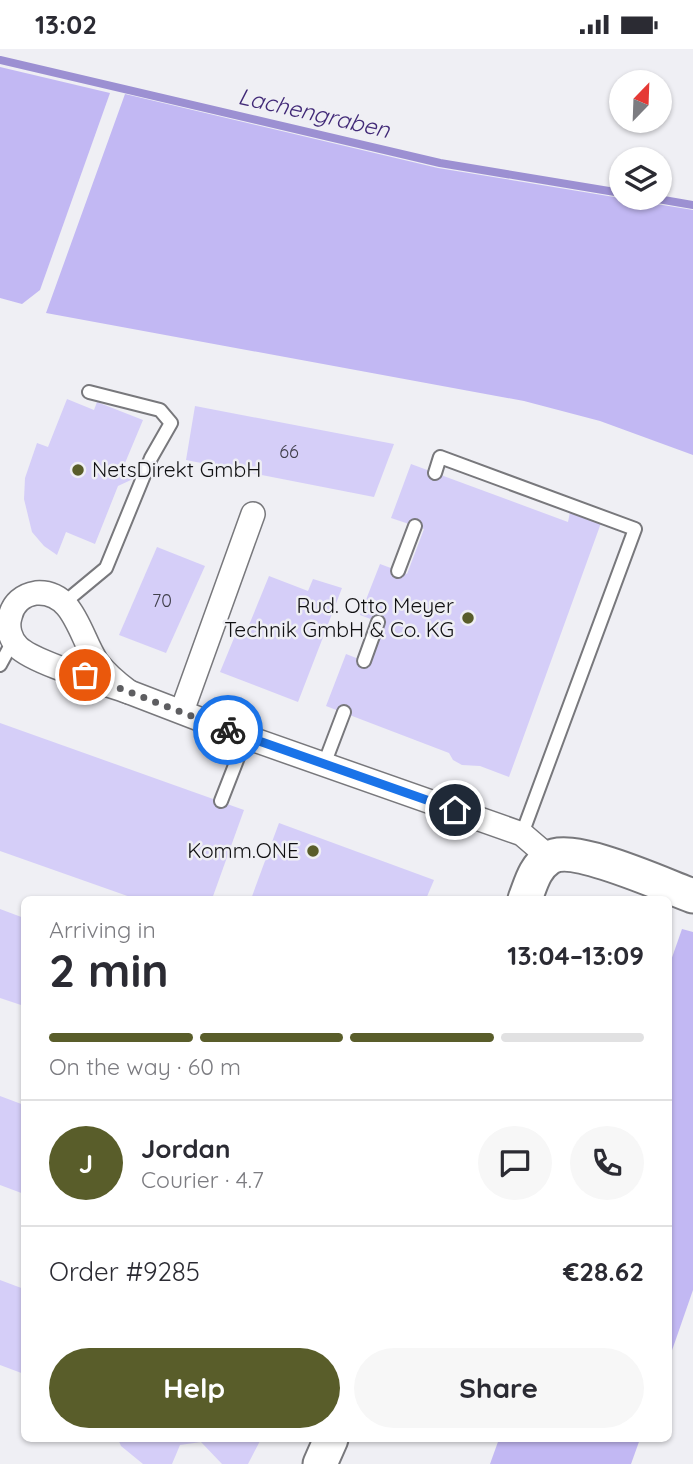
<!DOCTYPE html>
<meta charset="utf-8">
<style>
body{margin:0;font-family:Quicksand,sans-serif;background:#f7f7f7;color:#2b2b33;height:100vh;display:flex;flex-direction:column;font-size:26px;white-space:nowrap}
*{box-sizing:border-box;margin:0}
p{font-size:23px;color:#7c7c81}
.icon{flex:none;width:38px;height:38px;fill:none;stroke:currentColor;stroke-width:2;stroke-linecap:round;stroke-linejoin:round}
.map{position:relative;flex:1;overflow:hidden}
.panel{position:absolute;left:21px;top:847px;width:651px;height:546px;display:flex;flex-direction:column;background:#fff;border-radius:10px;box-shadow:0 2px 5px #0004}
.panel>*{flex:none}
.needle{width:46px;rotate:23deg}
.fabs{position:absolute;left:609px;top:21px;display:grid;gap:14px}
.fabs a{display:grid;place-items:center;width:63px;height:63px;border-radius:50%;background:#fff;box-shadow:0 2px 5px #0004;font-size:35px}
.pin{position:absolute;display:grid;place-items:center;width:60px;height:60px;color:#fff;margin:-30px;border:4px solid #fff;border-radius:50%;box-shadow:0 2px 7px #0007}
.courier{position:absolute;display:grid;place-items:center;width:70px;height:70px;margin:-35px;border:5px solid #1a73e8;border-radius:50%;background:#fff;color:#222;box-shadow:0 2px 9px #0007}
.headline em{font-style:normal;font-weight:700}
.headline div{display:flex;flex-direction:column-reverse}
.headline{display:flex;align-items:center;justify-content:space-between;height:119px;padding:0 28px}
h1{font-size:46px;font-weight:700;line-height:52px}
.bar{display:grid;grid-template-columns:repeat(4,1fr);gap:10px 7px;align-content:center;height:84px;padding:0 28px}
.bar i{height:9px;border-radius:5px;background:#e1e1e2}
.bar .selected{background:#595d2a}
.bar p{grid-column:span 4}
.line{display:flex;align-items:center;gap:18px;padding:0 28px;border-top:2px solid #e1e1e2}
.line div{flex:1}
.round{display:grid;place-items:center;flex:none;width:74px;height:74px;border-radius:37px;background:#f7f7f7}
.button{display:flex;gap:14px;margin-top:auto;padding:14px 28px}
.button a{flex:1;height:80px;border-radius:42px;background:#595d2a;color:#fff;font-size:28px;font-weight:700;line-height:80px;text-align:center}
.button a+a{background:#f7f7f7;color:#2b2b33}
.status{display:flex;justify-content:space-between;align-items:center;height:49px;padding:0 35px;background:#fff;direction:ltr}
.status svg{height:19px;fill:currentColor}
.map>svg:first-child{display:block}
.green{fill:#c2b8f3}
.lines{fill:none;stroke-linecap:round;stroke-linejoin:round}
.stream{stroke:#9c90d2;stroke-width:8}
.building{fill:#d5cef8}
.lane-casing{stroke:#78787c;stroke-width:16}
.street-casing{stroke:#78787c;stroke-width:26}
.secondary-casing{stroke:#78787c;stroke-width:37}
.lane{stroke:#fff;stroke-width:12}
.street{stroke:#fff;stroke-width:23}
.secondary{stroke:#fff;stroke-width:33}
.done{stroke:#5e5e61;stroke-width:7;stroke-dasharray:0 12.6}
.route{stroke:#1a73e8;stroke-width:9}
.poi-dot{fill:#595d2a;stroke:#efeff4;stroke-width:2.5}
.labels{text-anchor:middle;stroke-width:5;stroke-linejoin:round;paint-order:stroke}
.number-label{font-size:18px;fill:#41404c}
.poi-label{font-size:21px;fill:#101012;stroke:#efeff4;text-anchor:end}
.water-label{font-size:23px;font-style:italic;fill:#412977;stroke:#efeff4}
</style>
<div class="status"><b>13:02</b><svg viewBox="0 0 49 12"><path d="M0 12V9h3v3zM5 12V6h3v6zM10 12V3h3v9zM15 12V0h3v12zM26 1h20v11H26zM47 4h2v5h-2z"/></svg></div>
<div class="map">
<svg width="693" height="1415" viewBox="0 0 693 1415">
<rect width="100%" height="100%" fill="#efeff4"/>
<!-- green -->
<g class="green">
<polygon points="0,18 110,44 40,241 22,255 0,249"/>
<polygon points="125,45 438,119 693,161 693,406 600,372 524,352 46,264"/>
<polygon points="682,880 693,883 693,1241 669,1310 668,920"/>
<polygon points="499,1390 640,1390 631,1415 490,1415"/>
</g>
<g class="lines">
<!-- stream -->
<g class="stream">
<polyline points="0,11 440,114 621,144"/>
<polyline points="652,149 693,156"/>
</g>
</g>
<!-- building -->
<g class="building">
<polygon points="67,350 94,361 97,353 143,371 125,414 133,430 118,437 95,495 66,483 57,506 44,497 32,483 24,450 25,429 37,394 48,398"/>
<polygon points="195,357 394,395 374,448 186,411"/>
<polygon points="411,415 568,473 570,463 601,474 509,728 480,717 462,716 453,711 449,704 326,657 346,605 369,614 384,575 360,566 380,515 407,525 424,480 391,469"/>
<polygon points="157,498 205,517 166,604 119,586"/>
<polygon points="269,527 308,542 313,530 342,539 298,653 220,623 239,577 247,581"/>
<polygon points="0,674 244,761 212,850 136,850 0,802"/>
<polygon points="279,774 434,831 426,850 251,850"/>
<polygon points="0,860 24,869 24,957 0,949"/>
<polygon points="0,1047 24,1056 24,1145 0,1136"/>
<polygon points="0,1231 24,1240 24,1325 0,1316"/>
<polygon points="118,1390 261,1390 248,1415 222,1415 201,1393 180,1396 172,1415 143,1415 121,1397"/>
</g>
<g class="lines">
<!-- lane casing -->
<g class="lane-casing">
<g id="lane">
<polyline points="435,424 440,408 635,480 522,785"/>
<polyline points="398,522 415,477"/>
<polyline points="65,553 106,519 151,409 171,374 160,361 89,343"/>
<polyline points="364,612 378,573"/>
<polyline points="0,616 13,592"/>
<polyline points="325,713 344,663"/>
<polyline points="221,752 246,688"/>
</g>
</g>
<!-- street casing -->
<g class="street-casing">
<g id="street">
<path d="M36,544C74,541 80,588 97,613C106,625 117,634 129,643C104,634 34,614 18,598C10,590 7,578 10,568C13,554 23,546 36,544Z"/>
<polyline points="129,643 246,688 522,785 550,809"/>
<polyline points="182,662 253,465"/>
</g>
</g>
<!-- secondary casing -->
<g class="secondary-casing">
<g id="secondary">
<path d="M525,850C531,835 534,819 549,809C573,794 665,837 693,847"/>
<polyline points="320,1415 331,1390"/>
</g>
</g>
<!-- lane -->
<use href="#lane" class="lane"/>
<!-- street -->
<use href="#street" class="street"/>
<!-- secondary -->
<use href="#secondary" class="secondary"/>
</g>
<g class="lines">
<!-- done -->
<polyline class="done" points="85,626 228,681"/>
<!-- route -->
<polyline class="route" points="228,681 455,761"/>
</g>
<!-- markers -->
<g class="poi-dot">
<circle cx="78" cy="421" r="7"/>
<circle cx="468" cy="569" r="7"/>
<circle cx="313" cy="802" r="7"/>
</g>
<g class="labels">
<!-- number labels -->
<g class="number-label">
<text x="289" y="409">66</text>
<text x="162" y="558">70</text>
</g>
<!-- poi labels -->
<g class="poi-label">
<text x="92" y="428" text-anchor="start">NetsDirekt GmbH</text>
<text x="454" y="564">Rud. Otto Meyer<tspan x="454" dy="24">Technik GmbH &amp; Co. KG</tspan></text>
<text x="299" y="809">Komm.ONE</text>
</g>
<!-- water labels -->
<g class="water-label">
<text transform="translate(314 64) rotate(13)" y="8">Lachengraben</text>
</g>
</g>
</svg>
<div class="fabs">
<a><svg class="needle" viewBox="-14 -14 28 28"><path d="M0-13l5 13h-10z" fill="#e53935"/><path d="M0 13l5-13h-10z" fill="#7c7c81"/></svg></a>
<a><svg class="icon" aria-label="layers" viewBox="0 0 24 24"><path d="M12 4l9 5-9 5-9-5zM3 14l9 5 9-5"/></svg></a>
</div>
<div class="pin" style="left:85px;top:626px;background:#ea580c"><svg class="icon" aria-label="bag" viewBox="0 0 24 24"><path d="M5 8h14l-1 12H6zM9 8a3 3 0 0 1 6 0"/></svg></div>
<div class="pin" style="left:455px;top:761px;background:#1f2937"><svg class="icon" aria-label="home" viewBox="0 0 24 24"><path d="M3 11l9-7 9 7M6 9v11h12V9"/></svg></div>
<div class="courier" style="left:228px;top:681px"><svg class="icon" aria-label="bike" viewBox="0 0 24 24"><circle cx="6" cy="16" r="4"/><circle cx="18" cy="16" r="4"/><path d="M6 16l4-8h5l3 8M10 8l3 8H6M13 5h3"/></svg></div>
<section class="panel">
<div class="headline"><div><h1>2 min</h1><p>Arriving in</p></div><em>13:04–13:09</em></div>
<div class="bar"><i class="selected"></i><i class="selected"></i><i class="selected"></i><i></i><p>On the way · 60 m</p></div>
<div class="line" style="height:126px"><b class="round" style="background:#595d2a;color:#fff">J</b><div><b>Jordan</b><p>Courier · 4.7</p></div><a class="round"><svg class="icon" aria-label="chat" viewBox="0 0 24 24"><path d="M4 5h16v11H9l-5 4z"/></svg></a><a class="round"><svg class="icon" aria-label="phone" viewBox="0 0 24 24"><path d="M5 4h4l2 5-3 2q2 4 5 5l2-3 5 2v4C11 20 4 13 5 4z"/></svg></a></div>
<div class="line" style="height:91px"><div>Order #9285</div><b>€28.62</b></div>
<div class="button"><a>Help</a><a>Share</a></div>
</section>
</div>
